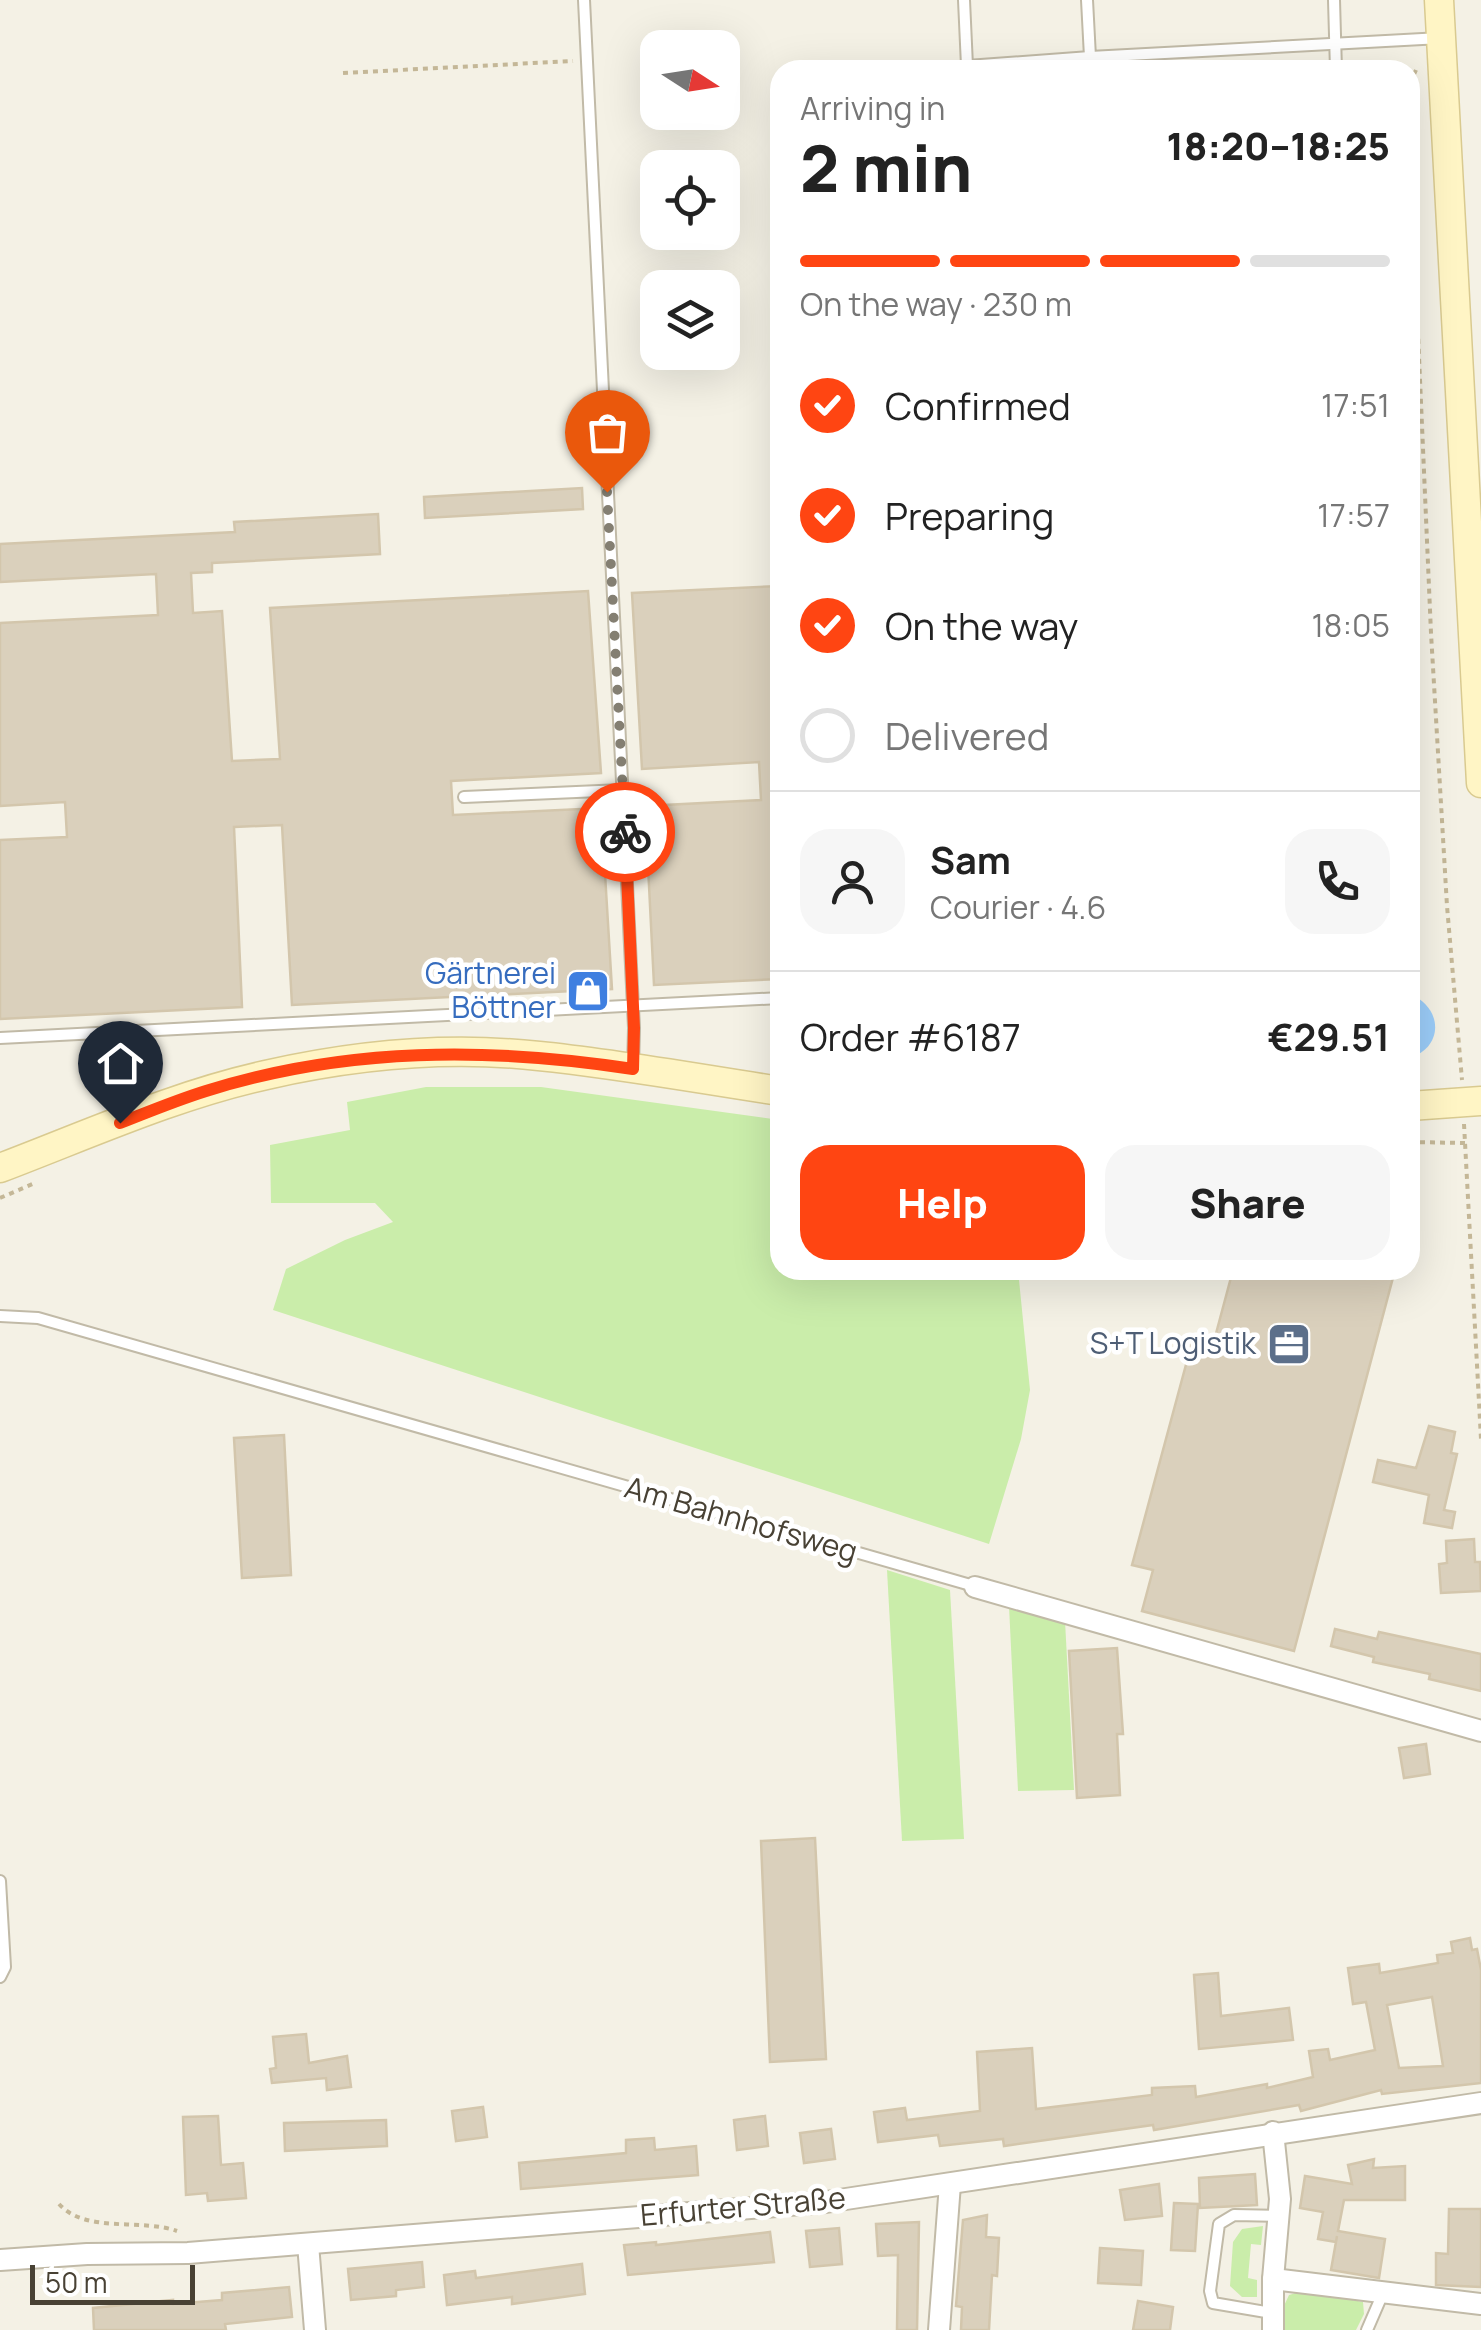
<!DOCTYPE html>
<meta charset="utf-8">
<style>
body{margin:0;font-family:Manrope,sans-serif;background:#f6f6f6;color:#222;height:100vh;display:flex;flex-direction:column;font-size:38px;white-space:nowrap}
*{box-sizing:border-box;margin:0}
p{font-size:32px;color:#767676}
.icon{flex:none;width:55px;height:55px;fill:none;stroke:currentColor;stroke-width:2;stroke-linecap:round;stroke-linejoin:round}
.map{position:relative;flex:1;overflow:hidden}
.details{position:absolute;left:770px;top:60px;width:650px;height:1220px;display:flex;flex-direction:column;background:#fff;border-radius:30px;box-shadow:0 10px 40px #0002}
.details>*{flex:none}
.needle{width:65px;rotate:102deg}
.buttons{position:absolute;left:640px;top:30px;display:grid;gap:20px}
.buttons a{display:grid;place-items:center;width:100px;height:100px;border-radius:20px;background:#fff;box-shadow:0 10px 40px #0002;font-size:50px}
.scale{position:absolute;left:30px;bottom:25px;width:165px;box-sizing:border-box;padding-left:10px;border:5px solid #484134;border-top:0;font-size:28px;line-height:35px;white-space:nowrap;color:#484134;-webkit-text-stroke:8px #fff;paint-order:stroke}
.pin{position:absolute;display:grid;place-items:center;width:85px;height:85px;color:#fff;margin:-102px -42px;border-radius:50% 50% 50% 0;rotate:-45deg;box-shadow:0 0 10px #0007}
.pin .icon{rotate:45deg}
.courier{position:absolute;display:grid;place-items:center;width:100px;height:100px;margin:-50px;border:8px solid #ff4512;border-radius:50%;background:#fff;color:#222;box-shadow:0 2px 12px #0007}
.headline em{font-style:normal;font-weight:800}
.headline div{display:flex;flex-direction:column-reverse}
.headline{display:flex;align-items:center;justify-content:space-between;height:170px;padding:0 30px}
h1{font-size:65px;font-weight:800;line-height:75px}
.bar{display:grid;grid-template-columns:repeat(4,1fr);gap:15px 10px;align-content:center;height:120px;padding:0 30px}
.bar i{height:12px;border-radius:8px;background:#e0e0e0}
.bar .active{background:#ff4512}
.bar p{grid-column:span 4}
.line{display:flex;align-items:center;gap:25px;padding:0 30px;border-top:2px solid #e0e0e0}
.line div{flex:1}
.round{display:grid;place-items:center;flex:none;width:105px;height:105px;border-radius:30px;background:#f6f6f6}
ol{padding:0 30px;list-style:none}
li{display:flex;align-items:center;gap:30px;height:110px}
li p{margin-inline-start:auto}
li .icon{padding:10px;border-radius:50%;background:#ff4512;color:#fff;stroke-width:4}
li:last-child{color:#767676}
li i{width:55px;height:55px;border:5px solid #e0e0e0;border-radius:50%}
.primary-button{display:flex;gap:20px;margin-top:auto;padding:20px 30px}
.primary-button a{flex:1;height:115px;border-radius:30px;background:#ff4512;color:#fff;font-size:40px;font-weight:800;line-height:115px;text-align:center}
.primary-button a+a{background:#f6f6f6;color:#222}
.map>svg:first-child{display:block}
.green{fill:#caedaa}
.water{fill:#9bccf8}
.building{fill:#dad0bc;stroke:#d3c6ac;stroke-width:2.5;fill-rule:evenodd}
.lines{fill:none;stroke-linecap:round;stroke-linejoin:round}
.lane-casing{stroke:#c1baa7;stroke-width:14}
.street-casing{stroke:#c1baa7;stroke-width:24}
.secondary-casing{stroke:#d9ca90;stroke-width:31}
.path{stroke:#c4b797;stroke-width:4;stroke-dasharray:5 5;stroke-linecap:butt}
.lane{stroke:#fff;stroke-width:10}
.street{stroke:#fff;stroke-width:20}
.secondary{stroke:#fff5c5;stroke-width:28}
.done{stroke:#847f72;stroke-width:10;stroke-dasharray:0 18}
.route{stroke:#ff4512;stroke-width:12}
.labels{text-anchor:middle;stroke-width:9;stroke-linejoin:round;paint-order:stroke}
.shop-label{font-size:30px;fill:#366cbe;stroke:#fff;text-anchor:end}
.service-label{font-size:30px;fill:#4e5e75;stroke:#fff;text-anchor:end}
.street-label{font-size:30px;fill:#484134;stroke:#fff}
</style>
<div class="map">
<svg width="1481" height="2330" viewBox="0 0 1481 2330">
<rect width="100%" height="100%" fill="#f4f1e5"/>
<!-- green -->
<g class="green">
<polygon points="426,1087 541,1087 780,1120 780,1270 1018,1270 1030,1390 1021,1439 989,1544 273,1310 286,1269 345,1240 393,1222 375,1203 271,1203 270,1145 350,1130 347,1102"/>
<polygon points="887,1570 950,1590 964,1839 902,1841"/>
<polygon points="1009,1606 1065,1621 1074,1790 1018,1791"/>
<polygon points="1263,2226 1261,2245 1251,2244 1248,2278 1257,2280 1257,2297 1242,2297 1230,2286 1233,2242 1242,2229"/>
<polygon points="1303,2291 1363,2302 1364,2314 1356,2330 1285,2330 1283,2308 1289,2295"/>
</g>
<!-- water -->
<path class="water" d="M1410,994C1442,1007 1445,1046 1410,1058Z"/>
<!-- building -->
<g class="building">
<polygon points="582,488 583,509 425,518 424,497"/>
<polygon points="378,514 380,554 212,563 212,572 191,573 193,613 222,611 232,761 280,759 270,608 588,591 601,773 451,781 453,815 601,808 612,989 292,1005 282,825 234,827 242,1007 0,1019 0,840 67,837 65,802 0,806 0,623 158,615 156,574 0,582 0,544 235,532 234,522"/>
<polygon points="780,586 780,979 654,985 645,806 761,800 759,762 642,769 632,593"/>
<polygon points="1233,1270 1395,1270 1294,1651 1142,1611 1153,1570 1132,1565 1194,1335 1214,1341"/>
<polygon points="1429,1426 1455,1432 1451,1453 1457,1454 1444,1510 1455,1512 1452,1528 1424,1523 1429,1495 1373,1482 1378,1460 1416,1468"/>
<polygon points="284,1435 291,1575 242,1578 234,1438"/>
<polygon points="1474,1539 1475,1562 1480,1562 1481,1591 1441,1593 1439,1564 1447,1563 1446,1541"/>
<polygon points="1335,1629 1377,1639 1379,1632 1481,1654 1481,1691 1429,1679 1430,1674 1373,1662 1374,1657 1331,1646"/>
<polygon points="1117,1648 1123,1734 1117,1734 1120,1795 1077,1798 1069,1651"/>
<polygon points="1426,1744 1430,1774 1404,1778 1399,1748"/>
<polygon points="815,1838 826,2059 770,2062 761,1841"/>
<path d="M1470,1938L1472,1950L1477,1949L1481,1970V2083L1382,2094L1381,2090L1301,2111L1299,2105L1154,2130L1153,2125L1004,2146L1003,2139L940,2146L938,2135L878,2142L874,2112L905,2108L907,2120L980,2111L977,2052L1032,2048L1036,2109L1152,2095V2088L1195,2086L1196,2097L1267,2084V2088L1313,2077L1309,2051L1328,2049L1330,2060L1375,2050L1366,2002L1353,2004L1348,1968L1379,1964L1380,1973L1438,1963L1437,1955L1453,1953L1451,1942ZM1432,1997L1443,2066L1399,2068L1387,2005Z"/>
<polygon points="1218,1973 1221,2016 1289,2008 1293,2040 1199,2049 1194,1975"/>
<polygon points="306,2034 309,2063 347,2056 351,2087 327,2090 326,2078 272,2083 270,2069 276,2068 273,2037"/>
<polygon points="483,2107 487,2137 456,2141 452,2111"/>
<polygon points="218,2116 221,2165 243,2163 246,2198 208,2201 207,2193 186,2195 183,2117"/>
<polygon points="765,2116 768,2146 737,2150 734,2120"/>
<polygon points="386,2120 387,2146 285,2151 284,2123"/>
<polygon points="831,2129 835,2159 804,2163 800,2133"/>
<polygon points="654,2138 655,2150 696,2146 698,2175 521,2189 519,2163 626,2153 626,2140"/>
<polygon points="1374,2159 1373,2168 1405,2166 1405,2200 1344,2200 1338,2231 1385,2239 1379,2278 1331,2270 1337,2236 1336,2242 1318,2239 1323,2212 1300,2208 1305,2176 1352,2184 1348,2165"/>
<polygon points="1255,2174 1257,2205 1200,2208 1199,2178"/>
<polygon points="1159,2184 1162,2216 1125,2220 1120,2190"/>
<polygon points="1174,2203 1198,2204 1195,2251 1171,2250"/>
<polygon points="1449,2209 1481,2209 1481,2287 1436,2285 1436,2253 1448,2254"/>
<polygon points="987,2215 986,2237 999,2238 997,2276 992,2275 989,2330 961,2330 962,2307 956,2306 963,2220"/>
<polygon points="919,2222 917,2330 897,2330 898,2255 878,2256 876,2224"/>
<polygon points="839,2228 842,2264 810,2267 806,2231"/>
<polygon points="770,2232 774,2262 628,2275 624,2245 656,2242 656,2245"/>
<polygon points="1100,2248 1143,2251 1141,2285 1098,2283"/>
<polygon points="422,2262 424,2287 396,2290 396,2296 351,2300 348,2269"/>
<polygon points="582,2264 585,2294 512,2304 512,2297 447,2305 444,2275 475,2271 476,2278"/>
<polygon points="289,2287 292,2317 225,2324 226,2330 94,2330 93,2308 173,2300 173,2304 222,2300 222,2293"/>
<polygon points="1138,2301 1173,2307 1170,2330 1133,2330"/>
</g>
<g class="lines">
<!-- lane casing -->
<g class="lane-casing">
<g id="lane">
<polyline points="584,0 634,1028 633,1068"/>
<polyline points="964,0 967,66"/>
<polyline points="1087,0 1090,57 1441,38"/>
<polyline points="1334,0 1336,70"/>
<polyline points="968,70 967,66 1090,57"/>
<polyline points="464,797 622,790"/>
<polyline points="0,1038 780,998"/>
<polyline points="0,1316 38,1318 974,1586"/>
<polyline points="0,1881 5,1967 0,1977"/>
<polyline points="1272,2313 1213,2303 1210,2291 1219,2224 1234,2215 1279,2216"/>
<polyline points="1367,2330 1383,2293"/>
</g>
</g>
<!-- street casing -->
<g class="street-casing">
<g id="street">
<polyline points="975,1587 1481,1731"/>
<polyline points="308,2244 315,2330"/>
<polyline points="0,2260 87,2254 188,2253 826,2202 1481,2103"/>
<polyline points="1273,2279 1481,2304"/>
<polyline points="939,2330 950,2184"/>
<polyline points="1273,2330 1273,2279 1280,2199 1273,2132"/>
</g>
</g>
<!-- secondary casing -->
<g class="secondary-casing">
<g id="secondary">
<polyline points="1439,0 1481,783"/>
<polyline points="1410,1106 1481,1101"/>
<path d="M0,1168C87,1135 175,1095 266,1075C354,1055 448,1046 539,1056C619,1064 700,1079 780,1091"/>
</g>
</g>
<!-- path -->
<g class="path">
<polyline points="343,73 573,61"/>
<polyline points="1410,83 1416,70"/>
<polyline points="1410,149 1431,633 1447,906 1462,1080"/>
<polyline points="1464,1124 1481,1439"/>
<polyline points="1410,1142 1465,1143"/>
<polyline points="0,1198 35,1183"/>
<path d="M59,2204C86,2234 141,2218 177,2231"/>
</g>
<!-- lane -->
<use href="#lane" class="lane"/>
<!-- street -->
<use href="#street" class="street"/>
<!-- secondary -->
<use href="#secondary" class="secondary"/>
</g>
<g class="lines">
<!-- done -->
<polyline class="done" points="607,492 625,832"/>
<!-- route -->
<path class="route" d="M120,1123C148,1112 177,1100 206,1091C346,1047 489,1047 633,1069L634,1028L625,832"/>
</g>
<!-- icons -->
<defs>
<g id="shop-square" transform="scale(2.25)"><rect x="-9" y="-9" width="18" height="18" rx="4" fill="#3f7fe0" stroke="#fff"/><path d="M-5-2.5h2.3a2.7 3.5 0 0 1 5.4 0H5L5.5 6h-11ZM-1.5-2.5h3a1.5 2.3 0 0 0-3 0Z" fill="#fff"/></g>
<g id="office-square" transform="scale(2.25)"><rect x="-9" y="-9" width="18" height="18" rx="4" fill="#5c6f8a" stroke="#fff"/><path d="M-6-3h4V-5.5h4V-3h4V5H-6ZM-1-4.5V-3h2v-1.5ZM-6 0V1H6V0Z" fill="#fff"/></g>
</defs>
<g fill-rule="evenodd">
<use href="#shop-square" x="588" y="991"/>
<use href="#office-square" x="1289" y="1344"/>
</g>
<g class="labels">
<!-- shop labels -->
<g class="shop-label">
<text x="556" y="984">Gärtnerei<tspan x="556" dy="34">Böttner</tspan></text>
</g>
<!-- service labels -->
<g class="service-label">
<text x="1256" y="1354">S+T Logistik</text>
</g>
<!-- street labels -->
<g class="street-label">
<text transform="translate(741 1520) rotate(16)" y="10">Am Bahnhofsweg</text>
<text transform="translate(743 2207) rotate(-5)" y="10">Erfurter Straße</text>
</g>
</g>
</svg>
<div class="buttons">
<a><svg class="needle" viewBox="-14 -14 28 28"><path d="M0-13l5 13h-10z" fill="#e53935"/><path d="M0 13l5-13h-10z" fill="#767676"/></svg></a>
<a><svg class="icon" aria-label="locate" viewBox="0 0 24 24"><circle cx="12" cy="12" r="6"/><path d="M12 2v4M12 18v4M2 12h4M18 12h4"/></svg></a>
<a><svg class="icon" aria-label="layers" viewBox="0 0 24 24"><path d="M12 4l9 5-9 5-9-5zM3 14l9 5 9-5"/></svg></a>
</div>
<div class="scale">50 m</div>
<div class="pin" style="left:607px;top:492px;background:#ea580c"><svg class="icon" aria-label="bag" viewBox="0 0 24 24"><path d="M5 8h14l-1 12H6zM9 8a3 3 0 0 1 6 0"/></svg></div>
<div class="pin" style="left:120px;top:1123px;background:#1f2937"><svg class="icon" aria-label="home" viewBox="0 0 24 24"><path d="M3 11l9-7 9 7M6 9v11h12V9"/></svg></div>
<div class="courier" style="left:625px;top:832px"><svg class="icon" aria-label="bike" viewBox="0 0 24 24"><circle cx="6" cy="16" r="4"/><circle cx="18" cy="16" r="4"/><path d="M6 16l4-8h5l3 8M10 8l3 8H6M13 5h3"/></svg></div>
<section class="details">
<div class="headline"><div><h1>2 min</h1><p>Arriving in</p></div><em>18:20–18:25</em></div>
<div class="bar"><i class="active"></i><i class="active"></i><i class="active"></i><i></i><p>On the way · 230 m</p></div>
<ol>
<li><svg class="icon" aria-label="check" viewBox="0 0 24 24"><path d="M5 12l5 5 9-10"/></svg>Confirmed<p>17:51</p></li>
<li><svg class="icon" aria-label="check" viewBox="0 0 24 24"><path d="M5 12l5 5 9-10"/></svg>Preparing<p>17:57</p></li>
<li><svg class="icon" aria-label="check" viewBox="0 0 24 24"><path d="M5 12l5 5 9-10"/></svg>On the way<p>18:05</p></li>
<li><i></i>Delivered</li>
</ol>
<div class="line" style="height:180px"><a class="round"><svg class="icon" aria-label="person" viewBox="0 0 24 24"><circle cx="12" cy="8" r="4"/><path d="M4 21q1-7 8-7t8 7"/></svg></a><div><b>Sam</b><p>Courier · 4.6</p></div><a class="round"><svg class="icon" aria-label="phone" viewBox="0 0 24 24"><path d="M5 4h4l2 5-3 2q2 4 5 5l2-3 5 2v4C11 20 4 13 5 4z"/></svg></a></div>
<div class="line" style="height:130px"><div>Order #6187</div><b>€29.51</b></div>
<div class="primary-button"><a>Help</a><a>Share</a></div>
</section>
</div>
